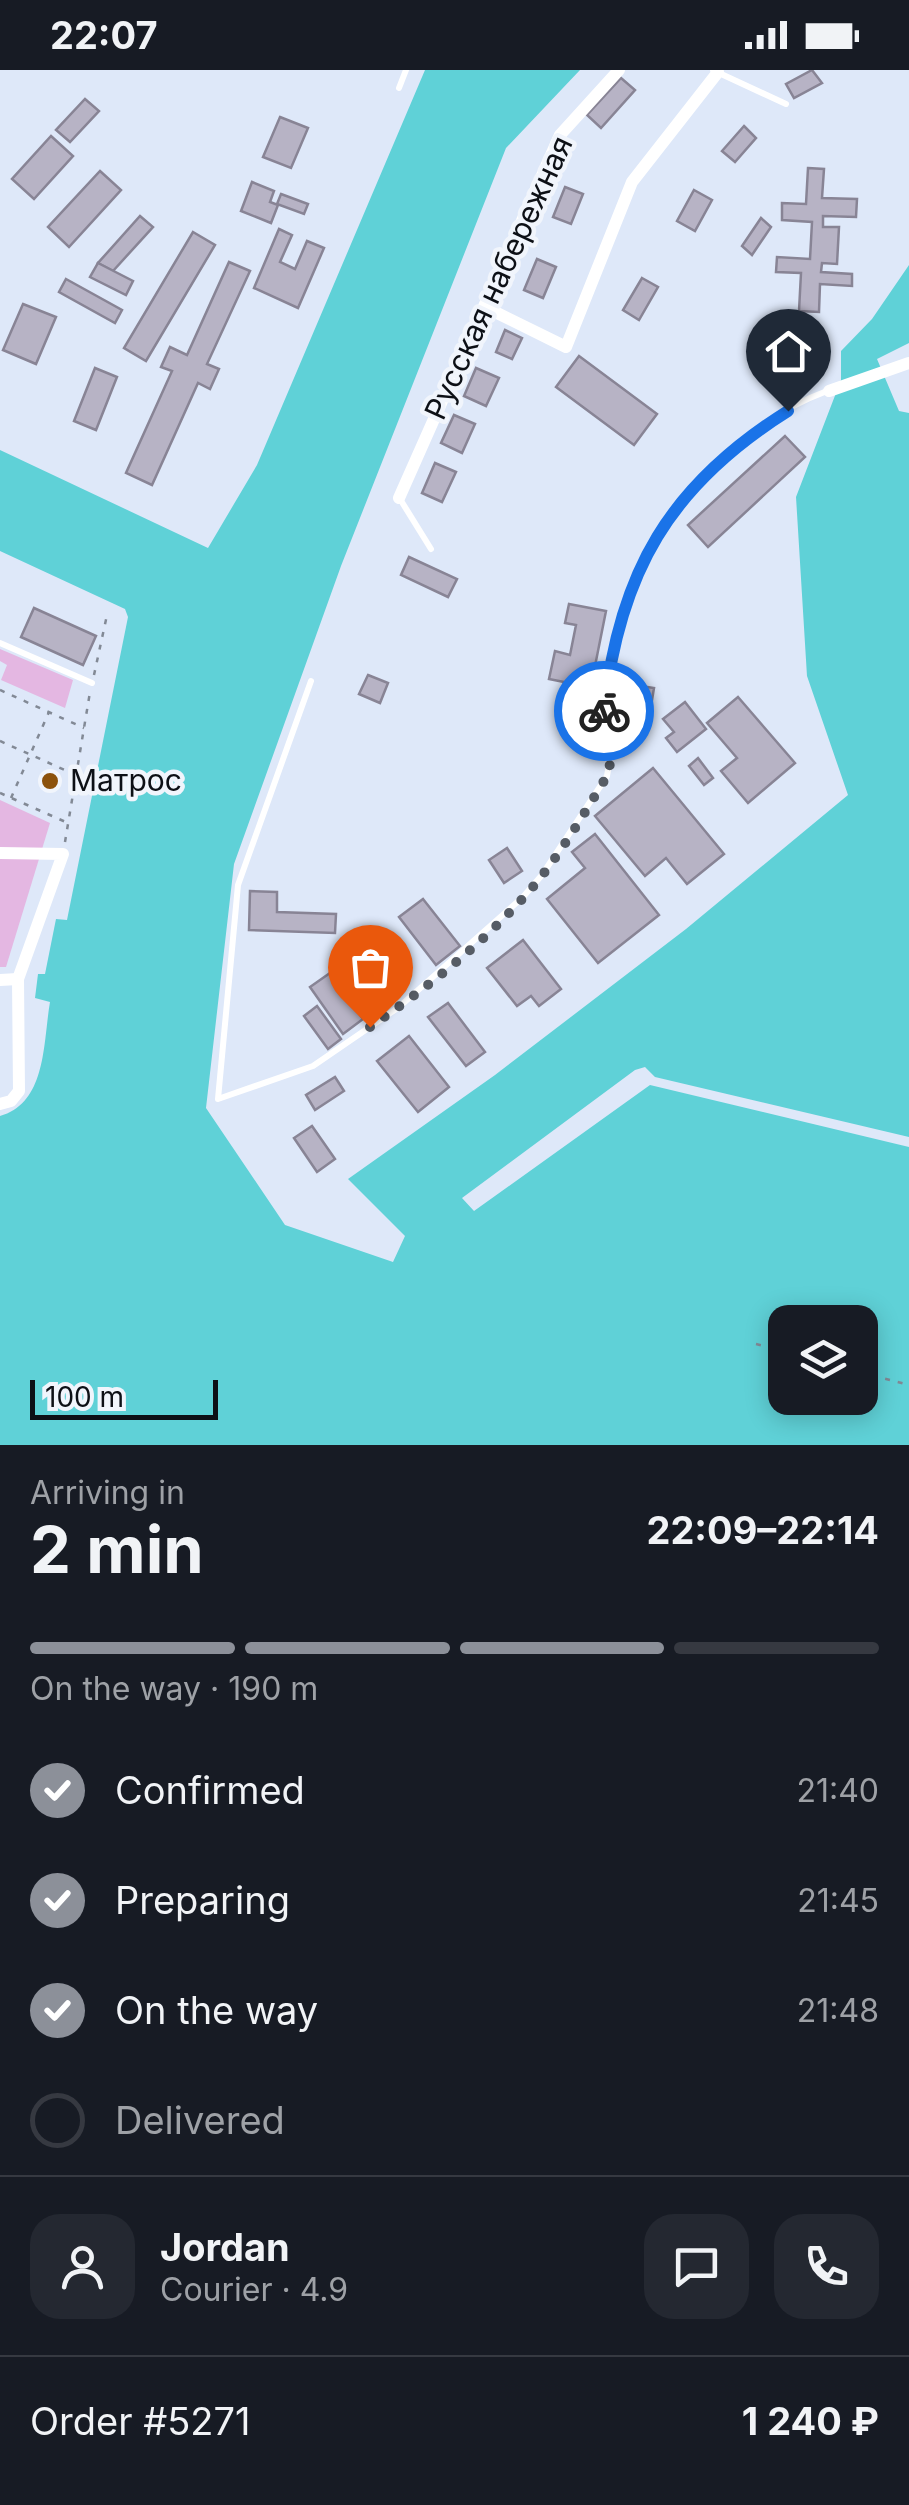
<!DOCTYPE html>
<meta charset="utf-8">
<style>
body{margin:0;font-family:Inter,sans-serif;background:#242831;color:#f1f3f6;height:100vh;display:flex;flex-direction:column;font-size:38px;white-space:nowrap}
*{box-sizing:border-box;margin:0}
p{font-size:32px;color:#9ea1a6}
.icon{flex:none;width:55px;height:55px;fill:none;stroke:currentColor;stroke-width:2;stroke-linecap:round;stroke-linejoin:round}
.map{position:relative;height:1375px;overflow:hidden}
.details{display:flex;flex-direction:column;background:#171b24;flex:1}
.details>*{flex:none}
.controls{position:absolute;left:768px;top:1235px;display:grid;gap:20px}
.controls a{display:grid;place-items:center;width:110px;height:110px;border-radius:20px;background:#171b24;box-shadow:0 5px 25px #0003;font-size:50px}
.scale{position:absolute;left:30px;bottom:25px;width:188px;box-sizing:border-box;padding-left:10px;border:5px solid #0d1016;border-top:0;font-size:28px;line-height:35px;white-space:nowrap;color:#0d1016;-webkit-text-stroke:8px #f1f5fc;paint-order:stroke}
.pin{position:absolute;display:grid;place-items:center;width:85px;height:85px;color:#fff;margin:-102px -42px;border-radius:50% 50% 50% 0;rotate:-45deg;box-shadow:0 0 10px #0007}
.pin .icon{rotate:45deg}
.courier{position:absolute;display:grid;place-items:center;width:100px;height:100px;margin:-50px;border:8px solid #1a73e8;border-radius:50%;background:#fff;color:#222;box-shadow:0 2px 12px #0007}
.summary em{font-style:normal;font-weight:700}
.summary div{display:flex;flex-direction:column-reverse}
.summary{display:flex;align-items:center;justify-content:space-between;height:170px;padding:0 30px}
h1{font-size:65px;font-weight:700;line-height:75px}
.bar{display:grid;grid-template-columns:repeat(4,1fr);gap:15px 10px;align-content:center;height:120px;padding:0 30px}
.bar i{height:12px;border-radius:8px;background:#363941}
.bar .selected{background:#8c9099}
.bar p{grid-column:span 4}
.line{display:flex;align-items:center;gap:25px;padding:0 30px;border-top:2px solid #363941}
.line div{flex:1}
.round{display:grid;place-items:center;flex:none;width:105px;height:105px;border-radius:30px;background:#242831}
ol{padding:0 30px;list-style:none}
li{display:flex;align-items:center;gap:30px;height:110px}
li p{margin-inline-start:auto}
li .icon{padding:10px;border-radius:50%;background:#8c9099;color:#fff;stroke-width:4}
li:last-child{color:#9ea1a6}
li i{width:55px;height:55px;border:5px solid #363941;border-radius:50%}
.status{display:flex;justify-content:space-between;align-items:center;height:70px;padding:0 50px;background:#171b24;direction:ltr}
.status svg{height:28px;fill:currentColor}
.map>svg:first-child{display:block}
.green{fill:#e4b7e2}
.water{fill:#5fd1d7;fill-rule:evenodd}
.pier{fill:#dee8f9}
.building{fill:#b7b3c5;stroke:#888495;stroke-width:2.5}
.lines{fill:none;stroke-linecap:round;stroke-linejoin:round}
.path{stroke:#828995;stroke-width:2.5;stroke-dasharray:5 8;stroke-linecap:butt}
.service{stroke:#fff;stroke-width:6}
.minor{stroke:#fff;stroke-width:12}
.done{stroke:#565c65;stroke-width:10;stroke-dasharray:0 18}
.route{stroke:#1a73e8;stroke-width:12}
.poi-dot{fill:#8c520c;stroke:#f1f5fc;stroke-width:4}
.labels{text-anchor:middle;stroke-width:9;stroke-linejoin:round;paint-order:stroke}
.street-label{font-size:30px;fill:#0d1016;stroke:#f1f5fc}
.poi-label{font-size:30px;fill:#0d1016;stroke:#f1f5fc;text-anchor:start}
</style>
<div class="status"><b>22:07</b><svg viewBox="0 0 49 12"><path d="M0 12V9h3v3zM5 12V6h3v6zM10 12V3h3v9zM15 12V0h3v12zM26 1h20v11H26zM47 4h2v5h-2z"/></svg></div>
<div class="map">
<svg width="909" height="1375" viewBox="0 0 909 1375">
<rect width="100%" height="100%" fill="#dee8f9"/>
<!-- green -->
<g class="green">
<polygon points="0,579 73,610 65,638 1,610 7,595 0,591"/>
<polygon points="0,730 50,753 6,897 0,897"/>
</g>
<!-- water -->
<path class="water" d="M425,0H580L506,78L341,496L234,794L206,1038L285,1155L393,1192L405,1166L348,1109L495,1005L686,859L848,725L807,606L796,427L841,310V281L872,249L909,195V273L877,289L899,341L909,343V1375H0V1046C47,1033 43,972 50,932L35,928L38,904H45L56,849L67,850L128,547L125,539L0,481V380L208,478L257,395ZM785,1252H860V1328H785Z"/>
<!-- pier -->
<polygon class="pier" points="645,997 655,1007 909,1067 909,1077 650,1015 474,1141 462,1128 635,1000"/>
<!-- building -->
<g class="building">
<polygon points="812,0 822,13 794,28 786,14"/>
<polygon points="621,8 635,20 601,58 587,45"/>
<polygon points="85,29 99,41 70,72 56,60"/>
<polygon points="280,47 308,58 291,98 263,87"/>
<polygon points="744,56 756,68 735,92 722,81"/>
<polygon points="51,66 73,86 34,129 12,109"/>
<polygon points="808,98 824,99 822,128 857,129 856,147 823,146 823,157 839,157 837,194 822,193 821,202 852,204 852,216 820,214 819,242 799,241 801,203 776,202 777,187 810,189 812,152 782,150 782,133 806,134"/>
<polygon points="100,101 121,120 69,177 48,157"/>
<polygon points="252,112 274,121 270,132 278,135 271,153 241,141"/>
<polygon points="565,117 583,124 571,154 553,147"/>
<polygon points="694,120 712,130 695,161 677,151"/>
<polygon points="281,124 308,134 304,144 277,134"/>
<polygon points="140,146 153,157 113,201 98,193"/>
<polygon points="761,148 771,157 752,185 742,176"/>
<polygon points="279,159 292,165 280,192 295,199 307,171 324,178 298,238 254,218"/>
<polygon points="193,162 215,175 146,291 124,278"/>
<polygon points="537,189 556,197 543,228 524,220"/>
<polygon points="229,192 250,201 207,294 219,299 210,319 198,313 152,415 126,403 172,301 161,297 170,277 187,285"/>
<polygon points="98,193 133,211 126,225 90,207"/>
<polygon points="642,208 658,217 639,250 623,240"/>
<polygon points="66,209 122,240 115,253 59,222"/>
<polygon points="23,234 56,247 36,294 3,280"/>
<polygon points="505,260 522,268 512,289 496,282"/>
<polygon points="579,286 657,344 634,375 556,317"/>
<polygon points="95,298 117,307 96,360 74,351"/>
<polygon points="476,298 499,308 486,336 464,326"/>
<polygon points="454,345 475,354 462,383 441,373"/>
<polygon points="785,366 805,387 708,477 688,455"/>
<polygon points="435,393 456,402 442,432 422,423"/>
<polygon points="409,487 457,509 448,527 401,505"/>
<polygon points="569,534 606,541 583,656 557,650 564,612 549,609 555,581 570,585 576,555 565,553"/>
<polygon points="34,538 96,566 83,595 21,567"/>
<polygon points="368,605 388,613 380,633 359,624"/>
<polygon points="628,614 654,618 650,642 624,638"/>
<polygon points="738,627 795,693 748,733 721,701 737,688 707,653"/>
<polygon points="685,632 706,659 677,682 666,668 674,662 663,649"/>
<polygon points="698,688 713,708 704,715 689,696"/>
<polygon points="653,698 724,784 687,814 666,788 645,806 595,746"/>
<polygon points="595,764 659,845 598,893 547,829 585,798 572,782"/>
<polygon points="507,778 522,801 504,813 489,790"/>
<polygon points="250,821 277,822 277,842 336,844 335,863 249,860"/>
<polygon points="423,829 460,876 436,895 399,847"/>
<polygon points="382,863 394,880 374,895 361,877"/>
<polygon points="523,870 561,919 539,936 531,926 517,936 487,898"/>
<polygon points="330,903 363,949 343,964 310,917"/>
<polygon points="448,933 485,982 466,996 428,947"/>
<polygon points="317,936 341,969 328,979 304,946"/>
<polygon points="409,966 449,1017 418,1042 377,991"/>
<polygon points="335,1007 344,1021 315,1040 306,1025"/>
<polygon points="312,1056 335,1089 317,1102 294,1068"/>
</g>
<g class="lines">
<!-- path -->
<g class="path">
<polyline points="94,605 107,545"/>
<polyline points="0,620 84,658"/>
<polyline points="0,671 76,705"/>
<polyline points="0,723 68,753"/>
<polyline points="11,728 49,642"/>
<polyline points="65,772 90,622"/>
<polyline points="756,1274 785,1281"/>
<polyline points="860,1302 909,1315"/>
</g>
<!-- service -->
<g class="service">
<polyline points="719,3 786,34"/>
<polyline points="399,18 406,0"/>
<polyline points="400,429 431,479"/>
<polyline points="0,573 92,613"/>
<polyline points="311,611 238,815 218,1029 313,996 399,937"/>
<path d="M346,870L399,937L523,827L542,805L607,706C613,680 601,651 606,622C612,581 620,533 640,496C680,421 746,351 827,321"/>
</g>
<!-- minor -->
<g class="minor">
<polyline points="485,237 566,277 632,112 718,2 716,0"/>
<polyline points="829,321 909,293"/>
<polyline points="399,428 560,65 619,0"/>
<polyline points="0,783 63,784 18,909 19,1021 11,1031 0,1034"/>
<polyline points="0,910 18,909"/>
</g>
</g>
<g class="lines">
<!-- done -->
<path class="done" d="M370,957C424,920 480,876 524,827C556,792 582,747 607,706L610,694L604,641"/>
<!-- route -->
<path class="route" d="M604,641C619,502 670,415 788,341"/>
</g>
<!-- markers -->
<circle class="poi-dot" cx="50" cy="711" r="10"/>
<g class="labels">
<!-- street labels -->
<g class="street-label">
<text transform="translate(499 208) rotate(-65)" y="10">Русская набережная</text>
</g>
<!-- poi labels -->
<g class="poi-label">
<text x="70" y="721">Матрос</text>
</g>
</g>
</svg>
<div class="controls">
<a><svg class="icon" aria-label="layers" viewBox="0 0 24 24"><path d="M12 4l9 5-9 5-9-5zM3 14l9 5 9-5"/></svg></a>
</div>
<div class="scale">100 m</div>
<div class="pin" style="left:370px;top:957px;background:#ea580c"><svg class="icon" aria-label="bag" viewBox="0 0 24 24"><path d="M5 8h14l-1 12H6zM9 8a3 3 0 0 1 6 0"/></svg></div>
<div class="pin" style="left:788px;top:341px;background:#1f2937"><svg class="icon" aria-label="home" viewBox="0 0 24 24"><path d="M3 11l9-7 9 7M6 9v11h12V9"/></svg></div>
<div class="courier" style="left:604px;top:641px"><svg class="icon" aria-label="bike" viewBox="0 0 24 24"><circle cx="6" cy="16" r="4"/><circle cx="18" cy="16" r="4"/><path d="M6 16l4-8h5l3 8M10 8l3 8H6M13 5h3"/></svg></div>
</div>
<section class="details">
<div class="summary"><div><h1>2 min</h1><p>Arriving in</p></div><em>22:09–22:14</em></div>
<div class="bar"><i class="selected"></i><i class="selected"></i><i class="selected"></i><i></i><p>On the way · 190 m</p></div>
<ol>
<li><svg class="icon" aria-label="check" viewBox="0 0 24 24"><path d="M5 12l5 5 9-10"/></svg>Confirmed<p>21:40</p></li>
<li><svg class="icon" aria-label="check" viewBox="0 0 24 24"><path d="M5 12l5 5 9-10"/></svg>Preparing<p>21:45</p></li>
<li><svg class="icon" aria-label="check" viewBox="0 0 24 24"><path d="M5 12l5 5 9-10"/></svg>On the way<p>21:48</p></li>
<li><i></i>Delivered</li>
</ol>
<div class="line" style="height:180px"><a class="round"><svg class="icon" aria-label="person" viewBox="0 0 24 24"><circle cx="12" cy="8" r="4"/><path d="M4 21q1-7 8-7t8 7"/></svg></a><div><b>Jordan</b><p>Courier · 4.9</p></div><a class="round"><svg class="icon" aria-label="chat" viewBox="0 0 24 24"><path d="M4 5h16v11H9l-5 4z"/></svg></a><a class="round"><svg class="icon" aria-label="phone" viewBox="0 0 24 24"><path d="M5 4h4l2 5-3 2q2 4 5 5l2-3 5 2v4C11 20 4 13 5 4z"/></svg></a></div>
<div class="line" style="height:130px"><div>Order #5271</div><b>1 240 ₽</b></div>
</section>
